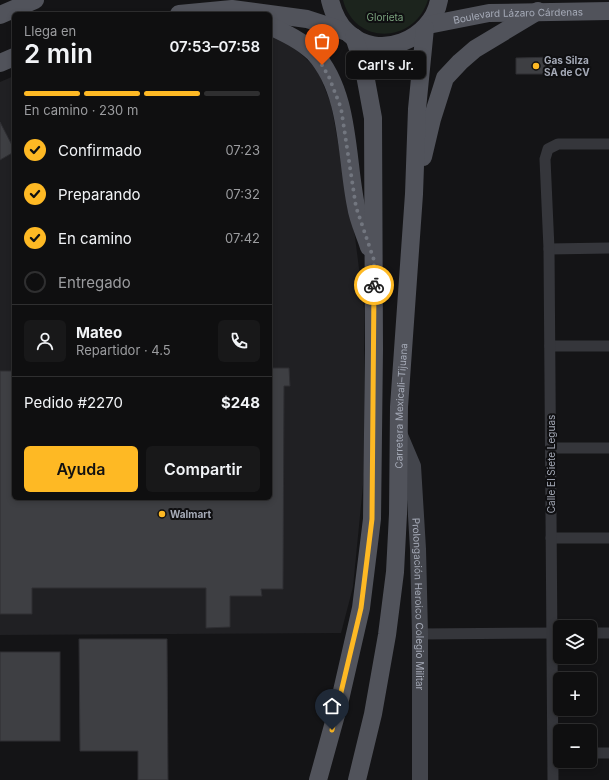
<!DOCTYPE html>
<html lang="es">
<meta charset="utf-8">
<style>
body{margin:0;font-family:Inter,sans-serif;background:#181819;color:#f1f3f6;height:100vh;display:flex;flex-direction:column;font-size:15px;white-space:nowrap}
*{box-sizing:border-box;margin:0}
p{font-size:13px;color:#9b9c9f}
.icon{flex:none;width:22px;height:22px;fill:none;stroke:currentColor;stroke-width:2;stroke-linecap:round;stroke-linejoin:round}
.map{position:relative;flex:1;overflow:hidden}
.sheet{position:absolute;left:12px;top:12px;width:260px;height:488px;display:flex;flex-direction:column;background:#0f0f10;border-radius:6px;box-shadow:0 2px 6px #0003,0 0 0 1px #2f2f30}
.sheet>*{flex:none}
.buttons{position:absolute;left:553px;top:620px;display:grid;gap:8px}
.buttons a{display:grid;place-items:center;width:44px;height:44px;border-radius:6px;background:#0f0f10;box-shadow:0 2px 6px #0003,0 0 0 1px #2f2f30;font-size:20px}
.pin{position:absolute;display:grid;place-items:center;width:34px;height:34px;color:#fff;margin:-41px -17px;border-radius:50% 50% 50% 0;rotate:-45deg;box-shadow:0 0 4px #0007}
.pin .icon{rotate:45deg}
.courier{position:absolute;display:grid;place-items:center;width:40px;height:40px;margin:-20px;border:3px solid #feb924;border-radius:50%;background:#fff;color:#222;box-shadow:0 1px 5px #0007}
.bubble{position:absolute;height:28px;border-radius:6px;background:#0f0f10;box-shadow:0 2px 6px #0003,0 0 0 1px #2f2f30;font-size:13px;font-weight:600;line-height:28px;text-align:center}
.summary em{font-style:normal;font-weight:600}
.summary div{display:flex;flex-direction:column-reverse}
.summary{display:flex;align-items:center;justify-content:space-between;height:68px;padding:0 12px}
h1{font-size:26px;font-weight:600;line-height:30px}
.bar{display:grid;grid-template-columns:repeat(4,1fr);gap:6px 4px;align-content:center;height:48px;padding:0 12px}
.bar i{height:5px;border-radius:3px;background:#2f2f30}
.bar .current{background:#feb924}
.bar p{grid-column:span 4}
.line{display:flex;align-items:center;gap:10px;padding:0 12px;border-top:1px solid #2f2f30}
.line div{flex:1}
.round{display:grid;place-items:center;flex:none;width:42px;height:42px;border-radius:6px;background:#181819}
ol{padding:0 12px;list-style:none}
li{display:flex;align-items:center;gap:12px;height:44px}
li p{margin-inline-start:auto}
li .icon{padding:4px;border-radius:50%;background:#feb924;color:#111;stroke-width:4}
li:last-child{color:#9b9c9f}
li i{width:22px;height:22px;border:2px solid #2f2f30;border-radius:50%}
.button{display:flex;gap:8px;margin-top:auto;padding:8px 12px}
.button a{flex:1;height:46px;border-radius:6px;background:#feb924;color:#111;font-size:16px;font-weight:600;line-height:46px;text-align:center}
.button a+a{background:#181819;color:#f1f3f6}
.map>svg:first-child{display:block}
.built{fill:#202023}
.green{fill:#1c241d}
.building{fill:#3e3f43;stroke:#2e2e32}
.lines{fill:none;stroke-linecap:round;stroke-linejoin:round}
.street{stroke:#35363b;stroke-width:11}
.secondary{stroke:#43454c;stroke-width:16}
.primary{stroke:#51535b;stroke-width:18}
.done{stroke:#72767f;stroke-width:4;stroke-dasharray:0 7.2}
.route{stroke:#feb924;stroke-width:5}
.poi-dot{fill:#feb924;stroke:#0f0f11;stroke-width:1.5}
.labels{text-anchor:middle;stroke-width:4;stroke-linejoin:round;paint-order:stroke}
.street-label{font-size:10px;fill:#a5aab7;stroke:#0f0f11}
.park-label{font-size:10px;fill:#7ba47e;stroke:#0f0f11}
.poi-label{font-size:10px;font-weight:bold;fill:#a5aab7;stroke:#0f0f11;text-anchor:start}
</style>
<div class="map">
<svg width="609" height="780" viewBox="0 0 609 780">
<rect width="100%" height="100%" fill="#141416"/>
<!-- built -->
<polygon class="built" points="270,36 288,42 317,69 331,104 355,237 364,308 364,475 353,587 341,633 0,635 0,82 14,76 14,498 270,498"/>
<!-- green -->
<path class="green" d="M343,0H428C414,44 355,46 343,0Z"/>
<!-- building -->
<g class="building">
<polygon points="555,57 556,74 516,74 516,58"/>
<polygon points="0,122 14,149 14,152 0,160"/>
<polygon points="270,368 289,368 290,386 284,386 283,589 261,589 262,596 230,596 230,627 206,628 206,588 32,588 32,614 0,614 0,371 14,371 14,498 270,498"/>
<polygon points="79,639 167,639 168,780 138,780 138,751 80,751"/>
<rect x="0" y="652" width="60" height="89"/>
</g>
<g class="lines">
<!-- street -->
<g class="street">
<polyline points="549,249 609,248"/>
<polyline points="550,346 609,346"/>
<polyline points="551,448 609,448"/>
<polyline points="551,538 609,538"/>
<polyline points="590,633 609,633"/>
<polyline points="420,634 560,633"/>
<polyline points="590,753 609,753"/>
<polyline points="553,780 549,249 545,159 548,149 558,144 609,144"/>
</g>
<!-- secondary -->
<path class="secondary" id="s1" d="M399,433L413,466L418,549L420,634V780"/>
<!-- primary -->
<g class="primary">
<path d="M330,0C333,12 338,24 347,32C378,62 432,40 439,0"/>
<polyline points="179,14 232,9 307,19 347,32"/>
<polyline points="0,15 35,0"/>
<path id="s2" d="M428,25L489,13L609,11"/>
<path d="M270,26C285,33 302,41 314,53C350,92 346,158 356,206C358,220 365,234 369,247"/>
<polyline points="0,63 14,57"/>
<polyline points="423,157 432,119 445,78 460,62 475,49 538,11"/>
<polyline points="318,780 339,704 361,608 372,519 374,349 373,118 363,64 354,37"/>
<path id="s3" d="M357,780L373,714L387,635L395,572L398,514L399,407L414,194L417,109L425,28"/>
</g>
</g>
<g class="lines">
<!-- done -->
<polyline class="done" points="322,65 329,77 341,108 356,207 374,260 374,285"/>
<!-- route -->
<polyline class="route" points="332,730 361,608 372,519 374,285"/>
</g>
<!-- markers -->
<g class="poi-dot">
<circle cx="536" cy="66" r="4"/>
<circle cx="162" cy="514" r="4"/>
</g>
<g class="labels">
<!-- street labels -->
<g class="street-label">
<text dy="4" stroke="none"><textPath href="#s2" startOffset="91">Boulevard Lázaro Cárdenas</textPath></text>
<text dy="4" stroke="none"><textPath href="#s3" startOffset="378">Carretera Mexicali–Tijuana</textPath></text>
<text transform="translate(551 464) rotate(-90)" y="4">Calle El Siete Leguas</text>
<text dy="4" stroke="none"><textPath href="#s1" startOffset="174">Prolongación Heroico Colegio Militar</textPath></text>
</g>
<!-- park labels -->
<g class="park-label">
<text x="385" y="21">Glorieta</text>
</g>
<!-- poi labels -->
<g class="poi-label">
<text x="544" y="64">Gas Silza<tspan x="544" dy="12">SA de CV</tspan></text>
<text x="170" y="518">Walmart</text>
</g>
</g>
</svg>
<div class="buttons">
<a><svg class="icon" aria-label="layers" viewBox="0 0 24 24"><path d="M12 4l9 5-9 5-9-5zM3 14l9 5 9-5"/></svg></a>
<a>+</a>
<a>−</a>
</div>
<div class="pin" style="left:322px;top:65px;background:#ea580c"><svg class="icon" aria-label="bag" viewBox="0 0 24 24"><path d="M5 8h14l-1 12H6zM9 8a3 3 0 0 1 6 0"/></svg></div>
<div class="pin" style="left:332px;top:730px;background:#1f2937"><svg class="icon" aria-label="home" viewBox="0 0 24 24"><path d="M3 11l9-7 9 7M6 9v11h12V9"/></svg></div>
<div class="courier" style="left:374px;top:285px"><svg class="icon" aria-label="bike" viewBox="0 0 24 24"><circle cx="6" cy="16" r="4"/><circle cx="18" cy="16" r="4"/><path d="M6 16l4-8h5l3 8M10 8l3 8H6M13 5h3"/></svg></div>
<div class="bubble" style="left:346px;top:51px;width:80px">Carl's Jr.</div>
<section class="sheet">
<div class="summary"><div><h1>2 min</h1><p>Llega en</p></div><em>07:53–07:58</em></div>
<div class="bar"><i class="current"></i><i class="current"></i><i class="current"></i><i></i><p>En camino · 230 m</p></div>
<ol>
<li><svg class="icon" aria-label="check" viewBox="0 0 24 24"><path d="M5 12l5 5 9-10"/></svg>Confirmado<p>07:23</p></li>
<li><svg class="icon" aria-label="check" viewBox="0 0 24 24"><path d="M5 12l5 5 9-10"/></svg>Preparando<p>07:32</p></li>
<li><svg class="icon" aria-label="check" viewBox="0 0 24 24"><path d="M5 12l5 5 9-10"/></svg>En camino<p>07:42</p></li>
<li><i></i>Entregado</li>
</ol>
<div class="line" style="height:72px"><a class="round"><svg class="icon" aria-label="person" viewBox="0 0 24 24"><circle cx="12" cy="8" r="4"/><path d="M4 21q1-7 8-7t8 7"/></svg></a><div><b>Mateo</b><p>Repartidor · 4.5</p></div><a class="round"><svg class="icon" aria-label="phone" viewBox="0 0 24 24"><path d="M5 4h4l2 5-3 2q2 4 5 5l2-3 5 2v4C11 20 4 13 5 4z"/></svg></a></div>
<div class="line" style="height:52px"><div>Pedido #2270</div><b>$248</b></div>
<div class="button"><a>Ayuda</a><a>Compartir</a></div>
</section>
</div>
